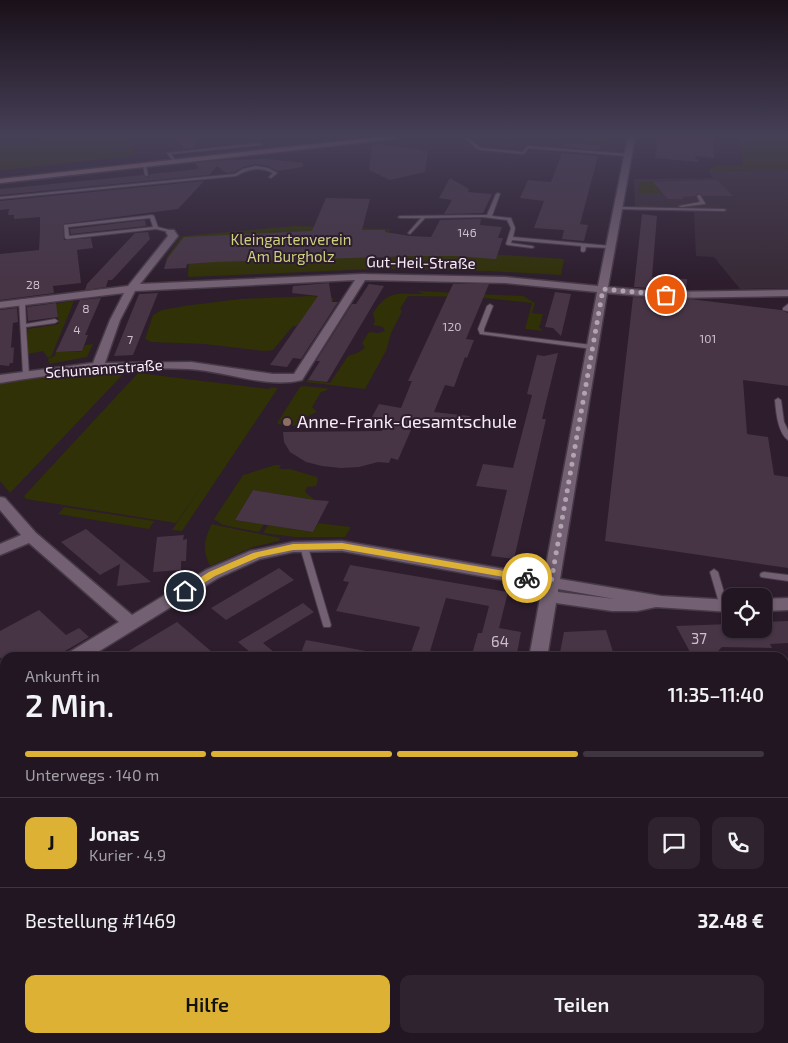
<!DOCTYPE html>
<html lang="de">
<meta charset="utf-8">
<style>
body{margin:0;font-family:"Exo 2",sans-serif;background:#2e232f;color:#f1f3f6;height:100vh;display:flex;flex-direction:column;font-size:19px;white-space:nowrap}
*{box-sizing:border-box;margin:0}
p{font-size:16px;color:#a29fa5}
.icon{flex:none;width:28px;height:28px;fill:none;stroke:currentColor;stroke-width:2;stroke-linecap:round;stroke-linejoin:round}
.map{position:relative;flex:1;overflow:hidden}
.sheet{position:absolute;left:0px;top:652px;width:789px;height:391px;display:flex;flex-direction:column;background:#221622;border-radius:15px 15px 0 0;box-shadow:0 1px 4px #0004,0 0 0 1px #3f3540}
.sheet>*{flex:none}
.fabs{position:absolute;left:722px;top:588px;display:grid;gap:10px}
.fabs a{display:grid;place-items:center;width:50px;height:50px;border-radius:10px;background:#221622;box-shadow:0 1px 4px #0004,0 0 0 1px #3f3540;font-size:25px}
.pin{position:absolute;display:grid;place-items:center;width:42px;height:42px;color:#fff;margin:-21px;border:2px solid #fff;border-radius:50%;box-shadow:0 1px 5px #0007}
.courier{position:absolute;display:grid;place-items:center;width:50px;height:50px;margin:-25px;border:4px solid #ddb133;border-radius:50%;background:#fff;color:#222;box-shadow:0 1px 6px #0007}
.headline em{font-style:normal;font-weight:600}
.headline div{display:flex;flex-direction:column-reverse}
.headline{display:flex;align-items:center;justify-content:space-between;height:85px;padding:0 25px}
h1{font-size:32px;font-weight:600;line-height:38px}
.bar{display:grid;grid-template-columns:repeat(4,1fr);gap:8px 5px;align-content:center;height:60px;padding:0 25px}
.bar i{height:6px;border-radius:4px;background:#3f3540}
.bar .selected{background:#ddb133}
.bar p{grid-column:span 4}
.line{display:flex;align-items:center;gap:12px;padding:0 25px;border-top:1px solid #3f3540}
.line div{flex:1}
.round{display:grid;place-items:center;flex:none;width:52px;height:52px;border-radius:10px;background:#2e232f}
.primary-button{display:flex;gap:10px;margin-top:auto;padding:10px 25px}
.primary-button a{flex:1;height:58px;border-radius:10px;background:#ddb133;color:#111;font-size:20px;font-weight:600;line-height:58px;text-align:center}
.primary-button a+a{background:#2e232f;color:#f1f3f6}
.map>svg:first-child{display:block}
.commercial{fill:#382a36}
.green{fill:#303106}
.building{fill:#473546}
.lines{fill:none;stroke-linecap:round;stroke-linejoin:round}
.lane-casing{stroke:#473a47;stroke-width:2}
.street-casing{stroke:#473a47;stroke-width:3}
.secondary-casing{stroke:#473a47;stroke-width:3}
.lane{fill:#736072;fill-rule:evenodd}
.street{fill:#736072;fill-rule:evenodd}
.secondary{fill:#987180;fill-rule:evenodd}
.route{fill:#ddb133}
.done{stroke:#b1a4b0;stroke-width:5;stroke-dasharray:0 9}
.education-dot{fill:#8d6e63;stroke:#2d1d2d;stroke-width:2}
.labels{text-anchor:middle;stroke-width:4;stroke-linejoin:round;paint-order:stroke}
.far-number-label{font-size:12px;fill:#ccbfcb}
.far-park-label{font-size:15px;fill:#ced17e;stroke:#2d1d2d}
.far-street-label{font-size:15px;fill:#f8edf7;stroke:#2d1d2d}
.number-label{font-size:15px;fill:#ccbfcb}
.poi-label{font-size:18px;fill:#f8edf7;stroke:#2d1d2d;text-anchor:start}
</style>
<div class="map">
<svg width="788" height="1043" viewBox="0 0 788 1043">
<rect width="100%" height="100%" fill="#2d1d2d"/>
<!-- commercial -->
<polygon class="commercial" points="788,170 788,288 740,289 714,257 696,256 694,212 635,211 634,179 713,178 708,171"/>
<!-- green -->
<g class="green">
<polygon points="75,137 127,137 136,156 0,170 0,144"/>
<polygon points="545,137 609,137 607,144 544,139"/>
<polygon points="738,137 788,137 788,170 708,171 715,166 743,166"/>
<polygon points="640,182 653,182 663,194 638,194"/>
<polygon points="294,226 391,229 376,251 459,252 564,259 561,275 490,271 372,269 188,277 189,257 166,258 182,236"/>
<path d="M417,291L523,296L535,303L532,313L543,314L540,325L538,326L543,331L525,329L532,303L475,297L408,296L400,309L402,311L391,333L386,351L365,389L306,382L307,380L330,383L348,356L357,353L365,348L362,343L369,332L378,333L385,331L383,327L373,325L375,321L373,313C388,289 400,294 424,294Z"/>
<polygon points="311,296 334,298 332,302 316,300 297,326 293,326 273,350 264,351 204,344 151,342 145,339 153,315 162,310 184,306 240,299"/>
<polygon points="74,301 51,357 48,358 43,351 28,354 28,329 59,324 57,309 53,305 46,305"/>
<polygon points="93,344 87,357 49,364 48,359 55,356 57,348 59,348 58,352 81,352 85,345"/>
<polygon points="129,368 10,493 0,481 0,383 81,371"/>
<polygon points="138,373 269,389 271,387 278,388 182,531 172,530 204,483 176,523 26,499 24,496"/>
<polygon points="303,386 326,388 328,390 321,392 312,407 317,412 308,416 295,426 278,424 277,423 300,387"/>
<polygon points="275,465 281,465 279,469 290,469 317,477 318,480 316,486 307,487 305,492 315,500 253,490 235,520 264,524 259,532 223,525 214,519 243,475"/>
<polygon points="64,507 154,521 149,529 58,514"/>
<polygon points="318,523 351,527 345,537 295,537 263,533 268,525 313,532"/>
<path d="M212,524L220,526L280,538L279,541L253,547L210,566C202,550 204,539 212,524Z"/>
</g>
<!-- building -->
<g class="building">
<polygon points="175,137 195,137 195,148 184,149"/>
<polygon points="658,137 713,137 714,158 694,156 699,162 655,158"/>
<polygon points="565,143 600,146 599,150 564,147"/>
<polygon points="379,144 428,151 425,172 390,180 369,170 372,146"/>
<polygon points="562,153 598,156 580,224 588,225 584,241 562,239 564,230 534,228 544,201 520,198 528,180 551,182"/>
<polygon points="268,159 303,163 303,167 277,171 268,166 256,164 243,167 234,172 226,173 217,166 209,175 0,195 0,189 143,175 149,178 150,174 199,169 195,163 227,160"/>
<polygon points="450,178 469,189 468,192 492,194 483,213 444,214 452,200 439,198"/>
<polygon points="713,180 717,180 733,196 703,196 699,193 695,196 682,197 684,199 668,199 653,182"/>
<polygon points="204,181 178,209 63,224 64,240 91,238 93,248 77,250 81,283 53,286 54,293 0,300 0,254 39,250 40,231 40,217 14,219 14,215 8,215 9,209 0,210 0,201"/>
<polygon points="326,198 370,199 362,230 385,230 385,232 410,236 431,237 440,220 481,219 480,225 502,227 498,238 503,238 496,259 494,259 456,256 404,256 404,254 404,256 387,257 215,262 187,264 186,268 164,269 167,259 184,237 312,231"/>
<polygon points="642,214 657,216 652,277 687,279 686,290 634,287"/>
<polygon points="145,220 146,226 71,234 70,229"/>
<polygon points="148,232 150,239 112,280 108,280 106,287 85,290 87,284 135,233"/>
<polygon points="329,283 332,302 338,302 301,359 293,358 287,367 270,365 318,296 292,293 293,286"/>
<polygon points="369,284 384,286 327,382 308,380 320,361 316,361 352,304 356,304"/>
<polygon points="453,284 489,284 466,339 474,340 467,358 465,357 454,387 445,385 434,412 470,416 465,430 414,423 398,460 391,458 389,463 378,462 359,467 341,468 322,466 306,462 290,452 284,442 283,432 382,431 382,419 372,417 379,404 401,408 412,381 408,381"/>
<polygon points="555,292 571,294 561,336 553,328 545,327"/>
<polygon points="158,293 133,355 114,356 139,294"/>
<polygon points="633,297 690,299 781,310 788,313 788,386 743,380 747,434 768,437 774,475 788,477 788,568 605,541"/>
<polygon points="101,298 85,335 88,335 82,351 56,352 80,300"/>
<polygon points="56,303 58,317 28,321 27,307"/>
<polygon points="17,308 18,322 13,323 11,348 14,347 13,363 10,363 9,366 0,365 0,310"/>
<polygon points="558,353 542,419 546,419 514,559 491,556 507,490 476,486 483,464 513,468 532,395 527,394 537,355 544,356"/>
<polygon points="253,490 315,500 329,501 313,532 235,520"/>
<polygon points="86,529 121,558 151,582 117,586 120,564 100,575 61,542"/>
<polygon points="184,535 183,540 187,539 186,561 181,561 181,570 153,572 157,537"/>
<polygon points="350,565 508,592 499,628 521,632 516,658 471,658 478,633 482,633 489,606 446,598 428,658 409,658 420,627 336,611 349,582 343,581"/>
<polygon points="279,568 294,580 226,620 211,608"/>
<polygon points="303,603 314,612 263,643 281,658 257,658 238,642"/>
<polygon points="39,610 66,635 79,628 89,637 53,658 0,658 0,631"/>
<polygon points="788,621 788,643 770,644 772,648 722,647 718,651 690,652 676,626 731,624 731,629 769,629 765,622"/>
<polygon points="177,622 219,658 117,658"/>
<polygon points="606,630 615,658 559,658 564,632"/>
<polygon points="306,640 366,651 365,658 299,658"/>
</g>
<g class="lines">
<!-- lane casing -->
<g class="lane-casing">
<g id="lane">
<polygon points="464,137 468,137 479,147 482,148 523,152 527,146 627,154 629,155 627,156 528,148 524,154 482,150 477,149"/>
<polygon points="261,143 262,145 171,154 177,163 175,164 167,153"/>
<polygon points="143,165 146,166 148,176 145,175"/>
<path d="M256,166L268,168L277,173L271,178L269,177L273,173C260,166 248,169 236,176L0,199V197L235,174L243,169Z"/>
<polygon points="498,193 500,194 492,216 511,218 515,228 513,237 611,246 613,247 611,248 586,247 585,251 583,252 581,251 581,246 512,240 511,243 532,246 534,247 532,248 508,245 506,244 511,228 507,220 483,217 425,218 410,234 408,233 421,218 400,218 398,217 400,216 487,215 496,194"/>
<polygon points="699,195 700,195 705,203 705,204 681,207 679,206 700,202 697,196"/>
<polygon points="618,207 724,209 726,210 724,211 616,209 616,208"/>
<path d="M152,215L154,216L158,227L173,231V233L156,229L67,239L65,238L64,225ZM150,218L153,227L69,236L68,227Z"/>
<polygon points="22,299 25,301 26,324 55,319 58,321 55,323 26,327 29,375 26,377 23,375 19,301"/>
<polygon points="490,304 493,306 484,329 484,332 592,345 595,347 592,349 480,334 478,329 487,306"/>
<polygon points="788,304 788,311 783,310 783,308"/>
<path d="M778,398L781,400L784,422L788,430V440C778,433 776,412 775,400Z"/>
<polygon points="301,545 307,545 308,547 331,625 330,627 324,627 323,625 300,547"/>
<polygon points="714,569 718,572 728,606 727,608 721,608 720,606 710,572"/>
<polygon points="764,572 788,575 788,581 761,577 760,575 761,573"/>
</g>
</g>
<!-- street casing -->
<g class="street-casing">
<g id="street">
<path d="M628,137H635L608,287L665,292L788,290V296L665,298L607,293L560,579L661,596L731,600V612L656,607L637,611H612L556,603L547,658H529L542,587L342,551L293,552L260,559L218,578L88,658H65L68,653L119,622L29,543L0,555V544L21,535L0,510V497L5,498L36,533L132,615L206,570L250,551L293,542L342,541L544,576L597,292L506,283L365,280L302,380C266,389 226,371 189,369C126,366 63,372 0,383V375L93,363L110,320L124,293L0,308V302L128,286L168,236L166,232L168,230H174L178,236L140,284L362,274L506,277L598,286ZM355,280L294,374H273L191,362L105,363L120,320L135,291ZM558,589L615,599L558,592Z"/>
<polygon points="788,598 788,610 764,611 764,599"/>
<polygon points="5,691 5,707 0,708 0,693"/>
<polygon points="0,850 5,852 5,877 0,875"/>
<polygon points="0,889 5,890 5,917 0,915"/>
<polygon points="784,891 788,892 788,918 784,916"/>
<polygon points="90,1039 118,1039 120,1043 92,1043"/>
<polygon points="127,1039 154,1039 156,1043 129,1043"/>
<polygon points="458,1039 484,1039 483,1043 457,1043"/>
</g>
</g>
<!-- secondary casing -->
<g class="secondary-casing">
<polygon id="secondary" points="378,137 398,137 394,139 0,183 0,179"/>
</g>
<!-- lane -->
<use href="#lane" class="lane"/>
<!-- street -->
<use href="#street" class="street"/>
<!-- secondary -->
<use href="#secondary" class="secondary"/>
</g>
<!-- sky -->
<linearGradient id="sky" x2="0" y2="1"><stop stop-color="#191019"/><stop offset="0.48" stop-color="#464057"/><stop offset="1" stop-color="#464057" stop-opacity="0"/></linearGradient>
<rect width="788" height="283" fill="url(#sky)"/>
<!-- route -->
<polygon class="route" points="342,543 527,575 532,578 527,581 342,549 293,550 259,557 215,576 188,593 185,594 180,591 209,572 253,553 293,544"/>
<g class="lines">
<!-- done -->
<polyline class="done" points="527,578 551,582 603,289 666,295"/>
</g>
<!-- markers -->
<circle class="education-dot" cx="287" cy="422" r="5"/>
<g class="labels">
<!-- far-number labels -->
<g class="far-number-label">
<text x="467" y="237">146</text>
<text x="33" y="289">28</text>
<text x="86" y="313">8</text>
<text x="452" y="331">120</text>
<text x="77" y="334">4</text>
<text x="708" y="343">101</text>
<text x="130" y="344">7</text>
</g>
<!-- far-park labels -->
<g class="far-park-label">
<text x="291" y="245">Kleingartenverein<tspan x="291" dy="17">Am Burgholz</tspan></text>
</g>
<!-- far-street labels -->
<g class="far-street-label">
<text transform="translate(421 263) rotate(1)" y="5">Gut-Heil-Straße</text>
<text transform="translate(104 369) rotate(-4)" y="5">Schumannstraße</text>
</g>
<!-- number labels -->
<g class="number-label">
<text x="699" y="644">37</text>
<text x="500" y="647">64</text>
</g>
<!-- poi labels -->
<g class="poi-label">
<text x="297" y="428">Anne-Frank-Gesamtschule</text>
</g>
</g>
</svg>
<div class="fabs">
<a><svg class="icon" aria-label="locate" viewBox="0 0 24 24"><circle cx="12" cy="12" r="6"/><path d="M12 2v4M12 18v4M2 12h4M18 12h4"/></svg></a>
</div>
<div class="pin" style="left:666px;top:295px;background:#ea580c"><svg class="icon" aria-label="bag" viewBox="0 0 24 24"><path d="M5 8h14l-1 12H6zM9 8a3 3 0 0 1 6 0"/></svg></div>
<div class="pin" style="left:185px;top:591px;background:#1f2937"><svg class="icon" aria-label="home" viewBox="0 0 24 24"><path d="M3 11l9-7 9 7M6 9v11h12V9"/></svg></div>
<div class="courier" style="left:527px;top:578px"><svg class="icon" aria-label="bike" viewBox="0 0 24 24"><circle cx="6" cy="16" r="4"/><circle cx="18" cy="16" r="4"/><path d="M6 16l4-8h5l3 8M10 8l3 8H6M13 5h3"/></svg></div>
<section class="sheet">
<div class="headline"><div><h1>2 Min.</h1><p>Ankunft in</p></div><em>11:35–11:40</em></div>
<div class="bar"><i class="selected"></i><i class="selected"></i><i class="selected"></i><i></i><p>Unterwegs · 140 m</p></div>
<div class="line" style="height:90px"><b class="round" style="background:#ddb133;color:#111">J</b><div><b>Jonas</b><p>Kurier · 4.9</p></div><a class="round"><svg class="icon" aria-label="chat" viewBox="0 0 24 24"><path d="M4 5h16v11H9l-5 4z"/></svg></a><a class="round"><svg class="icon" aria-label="phone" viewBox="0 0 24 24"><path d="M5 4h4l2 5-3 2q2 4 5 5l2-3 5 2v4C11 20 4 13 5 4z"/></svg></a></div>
<div class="line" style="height:65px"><div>Bestellung #1469</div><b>32.48 €</b></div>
<div class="primary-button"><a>Hilfe</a><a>Teilen</a></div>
</section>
</div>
